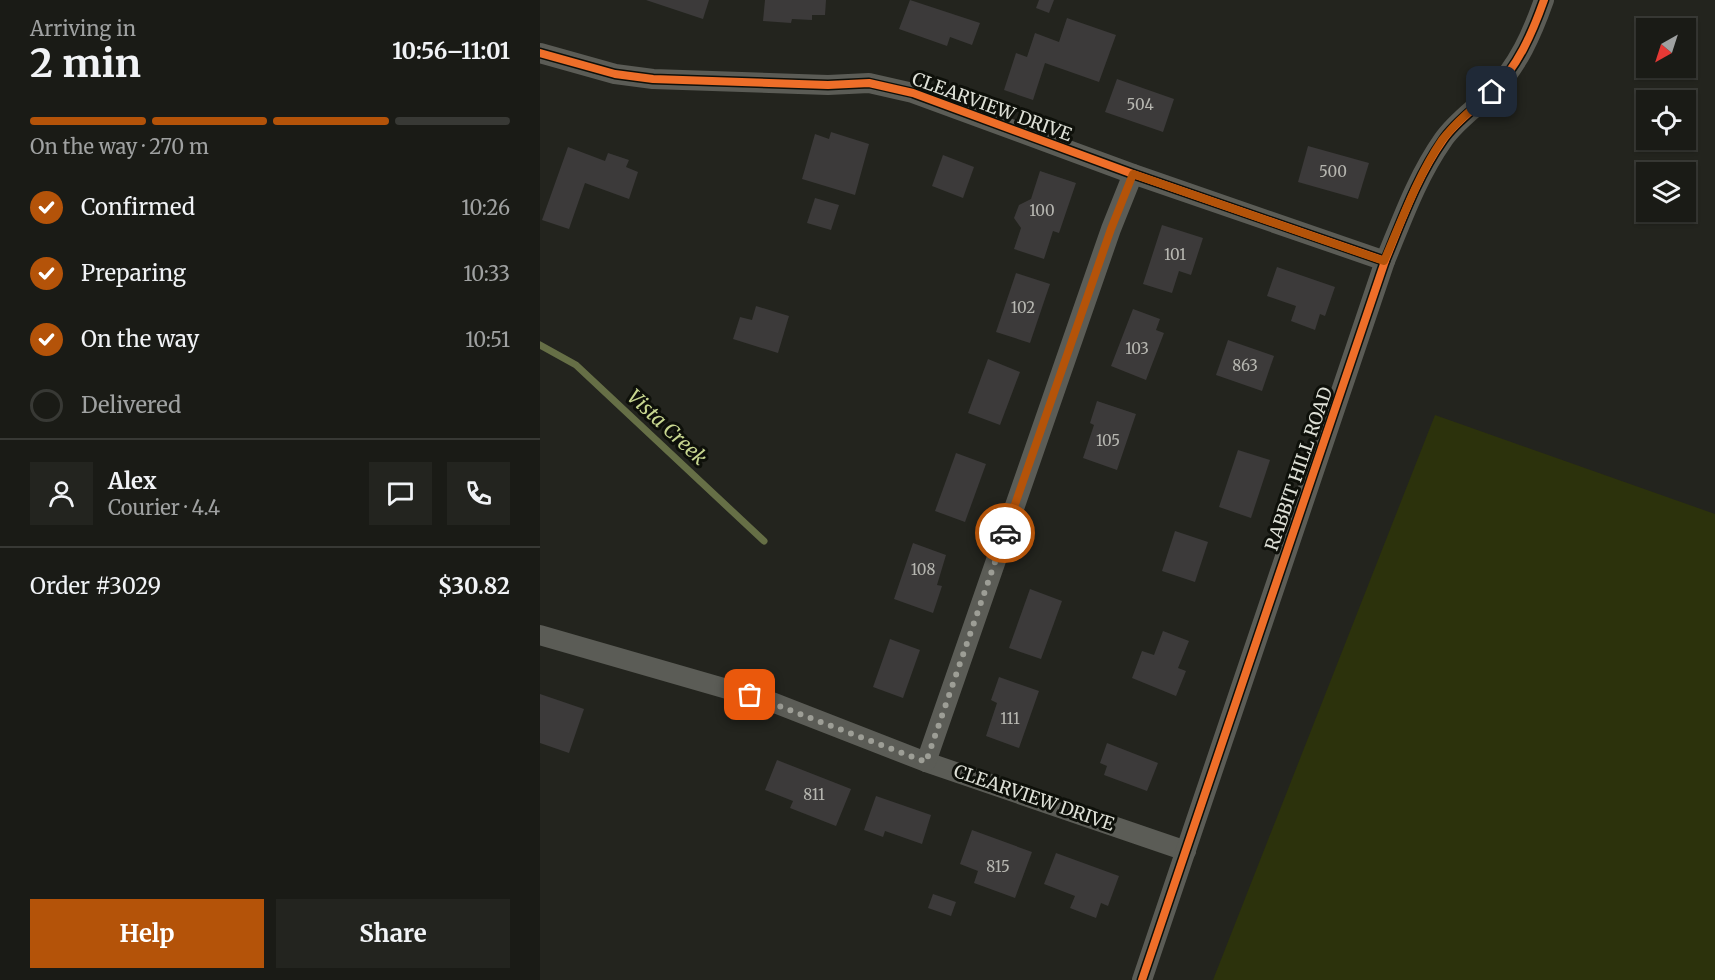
<!DOCTYPE html>
<meta charset="utf-8">
<style>
body{margin:0;font-family:Merriweather,serif;background:#23241f;color:#f1f3f6;height:100vh;display:flex;flex-direction:column;font-size:22px;white-space:nowrap}
*{box-sizing:border-box;margin:0}
p{font-size:20px;color:#9fa1a1}
.icon{flex:none;width:33px;height:33px;fill:none;stroke:currentColor;stroke-width:2;stroke-linecap:round;stroke-linejoin:round}
.map{position:relative;flex:1;overflow:hidden}
.drawer{display:flex;flex-direction:column;background:#1a1b16;width:540px}
.drawer>*{flex:none}
.needle{width:39px;rotate:219deg}
.fabs{position:absolute;left:1096px;top:18px;display:grid;gap:12px}
.fabs a{display:grid;place-items:center;width:60px;height:60px;border-radius:0px;background:#1a1b16;box-shadow:0 2px 4px #0004,0 0 0 2px #383935;font-size:30px}
.pin{position:absolute;display:grid;place-items:center;width:51px;height:51px;color:#fff;margin:-26px;border-radius:12px;box-shadow:0 3px 9px #0006}
.courier{position:absolute;display:grid;place-items:center;width:60px;height:60px;margin:-30px;border:4px solid #b45309;border-radius:50%;background:#fff;color:#222;box-shadow:0 2px 8px #0007}
.head em{font-style:normal;font-weight:700}
.head div{display:flex;flex-direction:column-reverse}
.head{display:flex;align-items:center;justify-content:space-between;height:102px;padding:0 30px}
h1{font-size:39px;font-weight:700;line-height:45px}
.bar{display:grid;grid-template-columns:repeat(4,1fr);gap:9px 6px;align-content:center;height:72px;padding:0 30px}
.bar i{height:8px;border-radius:4px;background:#383935}
.bar .current{background:#b45309}
.bar p{grid-column:span 4}
.line{display:flex;align-items:center;gap:15px;padding:0 30px;border-top:2px solid #383935}
.line div{flex:1}
.round{display:grid;place-items:center;flex:none;width:63px;height:63px;border-radius:0px;background:#23241f}
ol{padding:0 30px;list-style:none}
li{display:flex;align-items:center;gap:18px;height:66px}
li p{margin-inline-start:auto}
li .icon{padding:6px;border-radius:50%;background:#b45309;color:#fff;stroke-width:4}
li:last-child{color:#9fa1a1}
li i{width:33px;height:33px;border:3px solid #383935;border-radius:50%}
.cta{display:flex;gap:12px;margin-top:auto;padding:12px 30px}
.cta a{flex:1;height:69px;border-radius:0px;background:#b45309;color:#fff;font-size:24px;font-weight:700;line-height:69px;text-align:center}
.cta a+a{background:#23241f;color:#f1f3f6}
main{display:flex;flex:1;min-height:0}
.map>svg:first-child{display:block}
.green{fill:#2c320c}
.lines{fill:none;stroke-linecap:round;stroke-linejoin:round}
.stream{stroke:#666f46;stroke-width:7}
.building{fill:#3c3a3a}
.street{stroke:#5b5c56;stroke-width:20}
.cycleway-casing{stroke:#0e100a;stroke-width:11}
.cycleway{stroke:#ee6e29;stroke-width:8}
.done{stroke:#9d9e96;stroke-width:6;stroke-dasharray:0 10.8}
.route{stroke:#b45309;stroke-width:8}
.labels{text-anchor:middle;stroke-width:6;stroke-linejoin:round;paint-order:stroke}
.number-label{font-size:15px;fill:#b6b6b0}
.street-label{font-size:18px;fill:#dee0d7;stroke:#0e100a}
.water-label{font-size:20px;font-style:italic;fill:#c8d790;stroke:#0e100a}
</style>
<main>
<section class="drawer">
<div class="head"><div><h1>2 min</h1><p>Arriving in</p></div><em>10:56–11:01</em></div>
<div class="bar"><i class="current"></i><i class="current"></i><i class="current"></i><i></i><p>On the way · 270 m</p></div>
<ol>
<li><svg class="icon" aria-label="check" viewBox="0 0 24 24"><path d="M5 12l5 5 9-10"/></svg>Confirmed<p>10:26</p></li>
<li><svg class="icon" aria-label="check" viewBox="0 0 24 24"><path d="M5 12l5 5 9-10"/></svg>Preparing<p>10:33</p></li>
<li><svg class="icon" aria-label="check" viewBox="0 0 24 24"><path d="M5 12l5 5 9-10"/></svg>On the way<p>10:51</p></li>
<li><i></i>Delivered</li>
</ol>
<div class="line" style="height:108px"><a class="round"><svg class="icon" aria-label="person" viewBox="0 0 24 24"><circle cx="12" cy="8" r="4"/><path d="M4 21q1-7 8-7t8 7"/></svg></a><div><b>Alex</b><p>Courier · 4.4</p></div><a class="round"><svg class="icon" aria-label="chat" viewBox="0 0 24 24"><path d="M4 5h16v11H9l-5 4z"/></svg></a><a class="round"><svg class="icon" aria-label="phone" viewBox="0 0 24 24"><path d="M5 4h4l2 5-3 2q2 4 5 5l2-3 5 2v4C11 20 4 13 5 4z"/></svg></a></div>
<div class="line" style="height:78px"><div>Order #3029</div><b>$30.82</b></div>
<div class="cta"><a>Help</a><a>Share</a></div>
</section>
<div class="map">
<svg width="1175" height="980" viewBox="0 0 1175 980">
<rect width="100%" height="100%" fill="#23241e"/>
<!-- green -->
<polygon class="green" points="895,415 1175,514 1175,980 673,980"/>
<g class="lines">
<!-- stream -->
<polyline class="stream" points="0,345 36,365 224,541"/>
</g>
<!-- building -->
<g class="building">
<polygon points="106,0 169,0 163,19"/>
<polygon points="225,0 286,0 285,15 272,15 272,20 252,19 251,23 223,21"/>
<polygon points="370,0 440,23 432,45 410,37 407,46 359,29"/>
<polygon points="499,0 514,0 509,13 496,8"/>
<polygon points="527,18 576,35 559,82 505,63 493,100 464,90 476,53 487,57 495,33 519,42"/>
<polygon points="577,79 634,99 623,132 565,112"/>
<polygon points="291,132 329,144 315,195 262,179 275,134 289,139"/>
<polygon points="768,146 829,163 818,199 758,182"/>
<polygon points="28,147 65,161 68,153 89,160 86,167 98,172 89,199 45,183 29,229 2,220"/>
<polygon points="403,155 434,167 423,198 392,186"/>
<polygon points="500,171 536,183 519,233 513,231 504,259 474,249 481,228 474,218 479,205 491,199"/>
<polygon points="275,198 299,205 291,230 267,223"/>
<polygon points="622,225 663,238 651,275 639,271 632,293 603,284"/>
<polygon points="737,267 795,287 785,316 780,314 775,330 751,321 756,306 727,296"/>
<polygon points="476,273 510,284 490,343 456,332"/>
<polygon points="216,306 249,316 238,353 193,339 200,317 212,320"/>
<polygon points="593,309 620,319 616,330 624,333 606,380 571,366"/>
<polygon points="688,340 734,356 722,391 676,375"/>
<polygon points="448,359 480,372 460,425 428,413"/>
<polygon points="557,401 596,414 577,470 543,458 554,425 550,423"/>
<polygon points="698,450 730,460 711,518 679,507"/>
<polygon points="416,453 446,464 425,522 395,511"/>
<polygon points="635,531 668,542 655,582 622,571"/>
<polygon points="373,543 406,555 397,585 402,586 393,613 354,599"/>
<polygon points="490,589 522,601 501,659 469,648"/>
<polygon points="623,631 649,641 638,668 646,671 636,696 592,678 602,651 614,655"/>
<polygon points="350,639 380,650 363,698 333,687"/>
<polygon points="459,677 499,691 479,748 446,736 457,703 451,700"/>
<polygon points="0,694 44,709 29,753 0,743"/>
<polygon points="567,743 618,763 607,791 564,775 567,766 560,763"/>
<polygon points="237,760 311,789 296,826 250,808 253,801 225,790"/>
<polygon points="336,796 391,815 382,844 345,831 343,837 324,830"/>
<polygon points="432,830 492,852 475,898 434,883 438,871 420,864"/>
<polygon points="516,853 579,876 568,906 561,903 556,918 530,908 535,896 504,884"/>
<polygon points="393,894 416,902 411,916 388,908"/>
</g>
<g class="lines">
<!-- street -->
<g class="street">
<polyline points="0,53 75,74 113,79 288,85 329,83 373,93 593,174 845,261"/>
<polyline points="0,635 232,702 386,762 646,851"/>
<polyline points="386,762 571,229 593,174"/>
<path d="M602,980L845,261C862,220 877,177 903,140C916,121 936,108 952,92C978,66 992,34 1004,0"/>
</g>
<!-- cycleway casing -->
<g class="cycleway-casing">
<g id="cycleway">
<polyline points="0,53 75,74 113,79 288,85 329,83 373,93 593,174 845,261"/>
<path d="M602,980L845,261C862,220 877,177 903,140C916,121 936,108 952,92C978,66 992,34 1004,0"/>
</g>
</g>
<!-- cycleway -->
<use href="#cycleway" class="cycleway"/>
</g>
<g class="lines">
<!-- done -->
<polyline class="done" points="210,695 386,762 465,533"/>
<!-- route -->
<path class="route" d="M465,533L571,229L593,174L844,261C862,220 877,177 902,140C916,122 934,107 952,92"/>
</g>
<g class="labels">
<!-- number labels -->
<g class="number-label">
<text x="600" y="110">504</text>
<text x="793" y="177">500</text>
<text x="502" y="216">100</text>
<text x="635" y="260">101</text>
<text x="483" y="313">102</text>
<text x="597" y="354">103</text>
<text x="705" y="371">863</text>
<text x="568" y="446">105</text>
<text x="383" y="575">108</text>
<text x="470" y="724">111</text>
<text x="274" y="800">811</text>
<text x="458" y="872">815</text>
</g>
<!-- street labels -->
<g class="street-label">
<text transform="translate(452 107) rotate(20)" y="6">CLEARVIEW DRIVE</text>
<text transform="translate(759 469) rotate(-71)" y="6">RABBIT HILL ROAD</text>
<text transform="translate(494 798) rotate(19)" y="6">CLEARVIEW DRIVE</text>
</g>
<!-- water labels -->
<g class="water-label">
<text transform="translate(127 427) rotate(43)" y="7">Vista Creek</text>
</g>
</g>
</svg>
<div class="fabs">
<a><svg class="needle" viewBox="-14 -14 28 28"><path d="M0-13l5 13h-10z" fill="#e53935"/><path d="M0 13l5-13h-10z" fill="#9fa1a1"/></svg></a>
<a><svg class="icon" aria-label="locate" viewBox="0 0 24 24"><circle cx="12" cy="12" r="6"/><path d="M12 2v4M12 18v4M2 12h4M18 12h4"/></svg></a>
<a><svg class="icon" aria-label="layers" viewBox="0 0 24 24"><path d="M12 4l9 5-9 5-9-5zM3 14l9 5 9-5"/></svg></a>
</div>
<div class="pin" style="left:210px;top:695px;background:#ea580c"><svg class="icon" aria-label="bag" viewBox="0 0 24 24"><path d="M5 8h14l-1 12H6zM9 8a3 3 0 0 1 6 0"/></svg></div>
<div class="pin" style="left:952px;top:92px;background:#1f2937"><svg class="icon" aria-label="home" viewBox="0 0 24 24"><path d="M3 11l9-7 9 7M6 9v11h12V9"/></svg></div>
<div class="courier" style="left:465px;top:533px"><svg class="icon" aria-label="car" viewBox="0 0 24 24"><path d="M5 17H2v-5l4-1 3-4h7l3 4 3 1v5h-3M9 17h6M6 11h13"/><circle cx="7" cy="17" r="2"/><circle cx="17" cy="17" r="2"/></svg></div>
</div>
</main>
